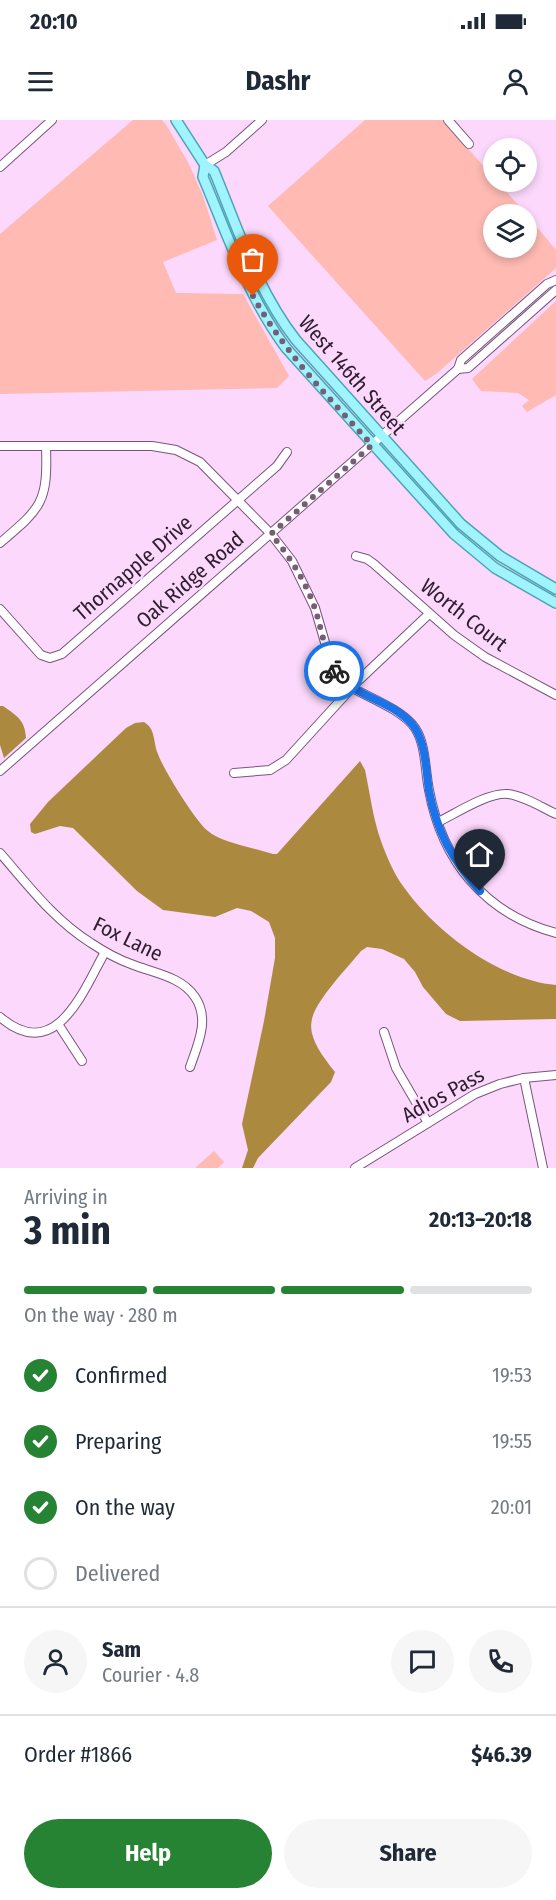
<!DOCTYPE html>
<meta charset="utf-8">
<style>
body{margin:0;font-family:"Fira Sans Condensed",sans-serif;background:#f6f6f7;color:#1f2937;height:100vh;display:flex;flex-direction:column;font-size:22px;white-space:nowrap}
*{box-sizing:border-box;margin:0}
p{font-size:20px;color:#747a83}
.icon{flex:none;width:33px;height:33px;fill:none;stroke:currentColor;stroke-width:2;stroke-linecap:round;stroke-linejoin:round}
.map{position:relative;height:1048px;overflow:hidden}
.sheet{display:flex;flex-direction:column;background:#fff;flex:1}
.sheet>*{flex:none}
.buttons{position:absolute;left:483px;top:18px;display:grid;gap:12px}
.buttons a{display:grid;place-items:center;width:54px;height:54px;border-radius:50%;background:#fff;box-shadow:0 3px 9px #0003;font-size:30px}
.pin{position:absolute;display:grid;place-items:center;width:51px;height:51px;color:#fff;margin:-62px -26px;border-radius:50% 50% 50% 0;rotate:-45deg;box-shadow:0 0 6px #0007}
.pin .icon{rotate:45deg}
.courier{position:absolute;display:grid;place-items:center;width:60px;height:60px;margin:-30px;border:4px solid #1a73e8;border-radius:50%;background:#fff;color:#222;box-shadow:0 2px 8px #0007}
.headline em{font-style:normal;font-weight:700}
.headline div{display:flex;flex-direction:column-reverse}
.headline{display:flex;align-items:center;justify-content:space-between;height:102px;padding:0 24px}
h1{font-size:39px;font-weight:700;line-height:45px}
.bar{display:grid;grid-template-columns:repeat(4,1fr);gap:9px 6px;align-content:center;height:72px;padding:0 24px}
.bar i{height:8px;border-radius:4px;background:#e0e1e3}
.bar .on{background:#268333}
.bar p{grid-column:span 4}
.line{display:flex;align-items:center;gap:15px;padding:0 24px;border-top:2px solid #e0e1e3}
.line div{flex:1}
.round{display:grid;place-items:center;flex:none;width:63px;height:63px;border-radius:32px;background:#f6f6f7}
ol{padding:0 24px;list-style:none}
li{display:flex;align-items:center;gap:18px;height:66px}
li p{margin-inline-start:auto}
li .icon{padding:6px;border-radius:50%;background:#268333;color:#fff;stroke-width:4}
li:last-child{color:#747a83}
li i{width:33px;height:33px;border:3px solid #e0e1e3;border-radius:50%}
.action{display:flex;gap:12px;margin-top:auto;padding:12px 24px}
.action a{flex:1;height:69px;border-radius:36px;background:#268333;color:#fff;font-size:24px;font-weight:700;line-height:69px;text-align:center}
.action a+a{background:#f6f6f7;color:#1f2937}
.status{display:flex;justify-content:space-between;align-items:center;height:42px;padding:0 30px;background:#fff;direction:ltr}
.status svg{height:16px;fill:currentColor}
header{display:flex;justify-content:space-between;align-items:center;height:78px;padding:0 24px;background:#fff;font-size:27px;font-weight:700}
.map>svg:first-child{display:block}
.green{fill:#febab3}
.water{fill:#ab8a3f}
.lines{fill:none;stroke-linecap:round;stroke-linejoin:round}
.minor-casing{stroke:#7a547c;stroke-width:10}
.major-casing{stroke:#4ea4b5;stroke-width:12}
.minor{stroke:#fff;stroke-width:8}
.major{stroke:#a0f4fe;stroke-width:9}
.done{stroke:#755e76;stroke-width:6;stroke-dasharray:0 10.8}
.route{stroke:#1a73e8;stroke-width:8}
.labels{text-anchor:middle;stroke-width:5;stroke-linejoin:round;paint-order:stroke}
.street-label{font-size:21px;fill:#2d1d2e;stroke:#fcd8fc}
</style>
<div class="status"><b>20:10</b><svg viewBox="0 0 49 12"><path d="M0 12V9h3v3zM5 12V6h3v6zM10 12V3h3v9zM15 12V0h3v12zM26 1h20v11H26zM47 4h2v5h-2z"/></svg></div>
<header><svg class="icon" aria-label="menu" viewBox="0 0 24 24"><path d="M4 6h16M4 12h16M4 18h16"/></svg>Dashr<svg class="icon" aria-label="person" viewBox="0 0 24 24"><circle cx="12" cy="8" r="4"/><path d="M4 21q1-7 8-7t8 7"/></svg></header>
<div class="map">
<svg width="556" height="1048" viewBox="0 0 556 1048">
<rect width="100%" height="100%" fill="#fcd8fc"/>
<!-- green -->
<g class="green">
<polygon points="133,0 162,0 165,3 189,44 203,76 217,120 163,142 176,173 243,174 289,256 277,268 0,274 0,114"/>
<polygon points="365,0 443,0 493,57 494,62 498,62 526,94 494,94 494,128 526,128 527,95 556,130 556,148 436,254 425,261 268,86"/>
<polygon points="556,181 556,275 527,292 522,286 529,280 518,273 481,271 472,259"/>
<polygon points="214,1031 224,1042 218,1048 195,1048"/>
</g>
<!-- water -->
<g class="water">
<path d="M0,586H3C17,596 25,600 26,618L4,638L0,625Z"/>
<path d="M144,602C156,609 153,622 158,634C163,649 196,702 208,711C222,723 255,728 273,734H277L360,641L365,650C370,673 373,699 381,721C386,735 394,754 403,766C435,812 499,860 556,865V899L460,901L446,894L423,867L415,852L404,839L382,829L367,827L361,831C348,847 316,880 312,899C307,918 325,939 335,952L331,962L258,1038L253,1048H242L248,1030L242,1004L264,901L275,838V818L269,802L251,791L237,788L215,797L163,790L137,771L73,708L60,706L35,714L31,712L30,704L48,682L126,608L135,603Z"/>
</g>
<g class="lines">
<!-- minor casing -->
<g class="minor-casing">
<g id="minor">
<polyline points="448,0 469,24"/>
<polyline points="205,45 226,32 262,0"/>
<polyline points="0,47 52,0"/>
<polyline points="458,249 468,248 556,170"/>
<path d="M0,326H152L176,330L200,342L271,414L292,441L315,488L333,550L345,564C365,576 402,589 415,608C426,624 425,651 429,670C442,741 485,794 556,813"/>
<path d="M0,423C41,388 48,383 46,327"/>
<polyline points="356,436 367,439 374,444 454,515 485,537 556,575"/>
<polyline points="0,489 41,535 50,538 62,534 277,346 287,332"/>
<polyline points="0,651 458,249 461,240 547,164 556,160"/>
<polyline points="234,653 270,650 286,640 358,561 429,494"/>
<path d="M438,702C455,694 488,672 508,674C524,676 541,687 556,694"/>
<path d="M0,733C28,765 54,800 91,823C103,831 117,839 131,844C153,853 181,856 195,877C210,899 198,924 190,947"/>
<path d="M0,897C56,945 83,871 105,832"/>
<polyline points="58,904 82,941"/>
<polyline points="384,912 396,948 428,1003"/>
<polyline points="524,958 543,1048"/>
<polyline points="355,1048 475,974 500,964 524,958 556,955"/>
</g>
</g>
<!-- major casing -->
<g class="major-casing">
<g id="major">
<path d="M176,0L205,45L214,51C238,109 257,170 296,220L461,404L500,436L556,469"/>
<path d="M205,45L203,57C228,116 248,177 286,228L454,414L495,448L556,483"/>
</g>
</g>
<!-- minor -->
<use href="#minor" class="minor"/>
<!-- major -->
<use href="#major" class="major"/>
</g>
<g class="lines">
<!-- done -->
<path class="done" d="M253,176C284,232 329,278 372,325L271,414C290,437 307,463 316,492C322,511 325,532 334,551"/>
<!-- route -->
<path class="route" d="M334,551C354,578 397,581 415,608C426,625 426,651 429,671C437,712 452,740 480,771"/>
</g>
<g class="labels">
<!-- street labels -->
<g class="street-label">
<text transform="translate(352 255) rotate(49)" y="7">West 146th Street</text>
<text transform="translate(133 448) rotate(-41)" y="7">Thornapple Drive</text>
<text transform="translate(190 460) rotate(-41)" y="7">Oak Ridge Road</text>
<text transform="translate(464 495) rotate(38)" y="7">Worth Court</text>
<text transform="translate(128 819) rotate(26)" y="7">Fox Lane</text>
<text transform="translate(443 975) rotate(-29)" y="7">Adios Pass</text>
</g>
</g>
</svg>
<div class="buttons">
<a><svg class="icon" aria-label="locate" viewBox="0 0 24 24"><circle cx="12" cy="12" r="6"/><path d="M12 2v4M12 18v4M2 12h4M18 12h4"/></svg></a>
<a><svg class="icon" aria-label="layers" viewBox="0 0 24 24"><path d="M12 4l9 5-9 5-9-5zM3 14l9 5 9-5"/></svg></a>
</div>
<div class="pin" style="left:253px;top:176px;background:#ea580c"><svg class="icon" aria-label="bag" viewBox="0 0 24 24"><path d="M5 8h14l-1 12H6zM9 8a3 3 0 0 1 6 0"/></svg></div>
<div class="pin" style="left:480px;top:771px;background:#1f2937"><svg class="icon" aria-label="home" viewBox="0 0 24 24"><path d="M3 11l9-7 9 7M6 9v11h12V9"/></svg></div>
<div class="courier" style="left:334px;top:551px"><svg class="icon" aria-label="bike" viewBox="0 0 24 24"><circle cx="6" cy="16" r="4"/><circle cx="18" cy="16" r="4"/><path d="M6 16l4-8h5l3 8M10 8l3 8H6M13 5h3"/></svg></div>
</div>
<section class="sheet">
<div class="headline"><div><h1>3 min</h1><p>Arriving in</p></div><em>20:13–20:18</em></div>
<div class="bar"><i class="on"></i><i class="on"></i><i class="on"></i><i></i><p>On the way · 280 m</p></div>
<ol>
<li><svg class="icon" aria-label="check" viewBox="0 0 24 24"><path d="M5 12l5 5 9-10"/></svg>Confirmed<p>19:53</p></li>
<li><svg class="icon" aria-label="check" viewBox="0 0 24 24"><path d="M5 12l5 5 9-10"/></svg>Preparing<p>19:55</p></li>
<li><svg class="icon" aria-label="check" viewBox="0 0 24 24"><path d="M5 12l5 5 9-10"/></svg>On the way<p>20:01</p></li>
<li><i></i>Delivered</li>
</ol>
<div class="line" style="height:108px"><a class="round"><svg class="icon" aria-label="person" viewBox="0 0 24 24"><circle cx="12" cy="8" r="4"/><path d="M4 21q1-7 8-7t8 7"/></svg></a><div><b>Sam</b><p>Courier · 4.8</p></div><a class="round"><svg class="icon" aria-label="chat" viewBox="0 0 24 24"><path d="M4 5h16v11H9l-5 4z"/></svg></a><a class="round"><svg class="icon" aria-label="phone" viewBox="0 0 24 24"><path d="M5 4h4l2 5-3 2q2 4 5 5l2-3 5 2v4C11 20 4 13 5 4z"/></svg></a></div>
<div class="line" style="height:78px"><div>Order #1866</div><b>$46.39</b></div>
<div class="action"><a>Help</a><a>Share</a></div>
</section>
